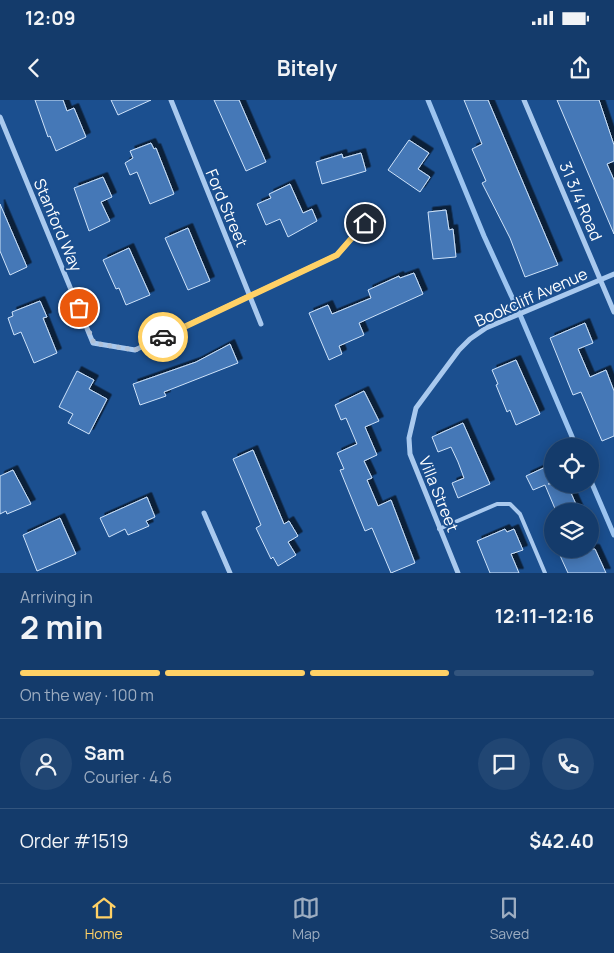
<!DOCTYPE html>
<meta charset="utf-8">
<style>
body{margin:0;font-family:Manrope,sans-serif;background:#214673;color:#f1f3f6;height:100vh;display:flex;flex-direction:column;font-size:19px;white-space:nowrap}
*{box-sizing:border-box;margin:0}
p{font-size:16px;color:#9dadc1}
.icon{flex:none;width:28px;height:28px;fill:none;stroke:currentColor;stroke-width:2;stroke-linecap:round;stroke-linejoin:round}
.map{position:relative;height:473px;overflow:hidden}
.side{display:flex;flex-direction:column;background:#143b6b;flex:1}
.side>*{flex:none}
.tools{position:absolute;left:544px;top:338px;display:grid;gap:10px}
.tools a{display:grid;place-items:center;width:55px;height:55px;border-radius:50%;background:#143b6b;box-shadow:0 2px 12px #0003,0 0 0 1px #33557e;font-size:25px}
.pin{position:absolute;display:grid;place-items:center;width:42px;height:42px;color:#fff;margin:-21px;border:2px solid #fff;border-radius:50%;box-shadow:0 1px 5px #0007}
.courier{position:absolute;display:grid;place-items:center;width:50px;height:50px;margin:-25px;border:4px solid #ffd166;border-radius:50%;background:#fff;color:#222;box-shadow:0 1px 6px #0007}
.head em{font-style:normal;font-weight:700}
.head div{display:flex;flex-direction:column-reverse}
.head{display:flex;align-items:center;justify-content:space-between;height:85px;padding:0 20px}
h1{font-size:32px;font-weight:700;line-height:38px}
.bar{display:grid;grid-template-columns:repeat(4,1fr);gap:8px 5px;align-content:center;height:60px;padding:0 20px}
.bar i{height:6px;border-radius:4px;background:#33557e}
.bar .current{background:#ffd166}
.bar p{grid-column:span 4}
.line{display:flex;align-items:center;gap:12px;padding:0 20px;border-top:1px solid #33557e}
.line div{flex:1}
.round{display:grid;place-items:center;flex:none;width:52px;height:52px;border-radius:26px;background:#214673}
.status{display:flex;justify-content:space-between;align-items:center;height:35px;padding:0 25px;background:#143b6b;direction:ltr}
.status svg{height:14px;fill:currentColor}
header{display:flex;justify-content:space-between;align-items:center;height:65px;padding:0 20px;background:#143b6b;font-size:22px;font-weight:700}
.menu{display:flex;justify-content:space-around;align-items:center;height:70px;border-top:1px solid #33557e;background:#143b6b;font-size:14px;color:#9dadc1}
.menu a{display:grid;justify-items:center;gap:2px}
.menu .current{color:#ffd166}
.map>svg:first-child{display:block}
.lines{fill:none;stroke-linecap:round;stroke-linejoin:round}
.stream{stroke:#9cc4f0;stroke-width:5}
.building{fill:#4478b7;stroke:#cfe3fa;filter:url(#shadow)}
.lane{stroke:#a9c9ee;stroke-width:4}
.street{stroke:#a9c9ee;stroke-width:5}
.done{stroke:#afc1d8;stroke-width:5;stroke-dasharray:0 9}
.route{stroke:#ffd166;stroke-width:6}
.labels{text-anchor:middle;stroke-width:4;stroke-linejoin:round;paint-order:stroke}
.street-label{font-size:16px;fill:#fff;stroke:#1b4f8f}
</style>
<div class="status"><b>12:09</b><svg viewBox="0 0 49 12"><path d="M0 12V9h3v3zM5 12V6h3v6zM10 12V3h3v9zM15 12V0h3v12zM26 1h20v11H26zM47 4h2v5h-2z"/></svg></div>
<header><svg class="icon" aria-label="back" viewBox="0 0 24 24"><path d="M15 5l-7 7 7 7"/></svg>Bitely<svg class="icon" aria-label="share" viewBox="0 0 24 24"><path d="M12 15V3M7 8l5-5 5 5M5 13v7h14v-7"/></svg></header>
<div class="map">
<svg width="614" height="473" viewBox="0 0 614 473">
<defs>
<filter id="shadow"><feDropShadow dx="4.5" dy="-4.5" stdDeviation="0" flood-color="#0009"/></filter>
</defs>
<rect width="100%" height="100%" fill="#1b4f8f"/>
<g class="lines">
<!-- stream -->
<g class="stream">
<polyline points="428,0 484,136 521,217 576,346"/>
<polyline points="590,379 614,435"/>
</g>
</g>
<!-- building -->
<g class="building">
<polygon points="35,0 63,0 67,11 74,8 86,37 56,51 50,36 48,37"/>
<polygon points="111,0 151,0 118,15"/>
<polygon points="214,0 239,0 266,62 246,71"/>
<polygon points="464,0 488,0 558,165 525,177 510,138 482,83 486,81 472,49 482,44"/>
<polygon points="557,0 599,0 614,45 614,61 607,64 614,80 614,134"/>
<polygon points="409,40 429,53 418,69 430,77 420,92 388,70"/>
<polygon points="151,43 154,49 156,48 174,94 150,104 137,72 130,75 125,63 133,58 130,51"/>
<polygon points="361,53 366,71 322,84 316,62 342,54 343,58"/>
<polygon points="103,77 112,97 101,102 110,121 89,131 74,88"/>
<polygon points="290,84 303,113 312,109 317,121 288,137 280,119 266,125 257,104 271,98 269,94"/>
<polygon points="0,104 27,167 10,175 0,151"/>
<polygon points="446,110 449,130 453,129 456,157 433,159 428,112"/>
<polygon points="188,128 210,181 188,190 165,138"/>
<polygon points="129,148 150,195 126,205 119,188 116,189 103,160"/>
<polygon points="414,173 423,194 359,223 364,235 339,246 342,254 329,260 309,213 328,205 332,214 371,198 368,190 399,176 400,178"/>
<polygon points="40,201 47,217 43,218 57,253 34,263 21,232 14,235 8,218 13,216 12,212"/>
<polygon points="585,223 593,243 578,249 590,277 606,270 614,291 614,336 602,341 581,292 573,295 550,238"/>
<polygon points="230,244 238,263 164,292 166,296 140,305 133,284 196,262"/>
<polygon points="516,260 540,314 516,325 510,310 507,312 496,285 498,284 492,270"/>
<polygon points="77,271 94,280 89,289 107,299 89,334 68,323 73,314 59,307"/>
<polygon points="364,291 379,321 365,327 377,355 364,361 372,378 367,380 378,406 391,400 415,463 391,473 372,428 365,431 340,370 344,369 337,353 357,344 346,318 341,320 335,305"/>
<polygon points="463,323 490,384 458,398 452,383 464,378 458,362 451,347 438,352 432,337"/>
<polygon points="253,350 284,424 289,421 298,436 288,442 296,455 278,466 273,457 271,459 256,428 261,425 233,359"/>
<polygon points="552,364 552,382 548,384 567,384 579,411 556,411 545,385 533,390 526,376"/>
<polygon points="13,370 31,404 7,414 6,411 0,414 0,376"/>
<polygon points="147,397 155,417 146,421 149,426 128,435 125,429 109,437 100,418"/>
<polygon points="60,418 76,454 37,471 23,435"/>
<polygon points="505,429 507,432 514,429 523,450 511,454 519,473 490,473 477,441"/>
<polygon points="557,449 595,449 606,473 568,473"/>
</g>
<g class="lines">
<!-- lane -->
<polyline class="lane" points="439,429 497,404 510,404 520,414 545,473"/>
<!-- street -->
<g class="street">
<polyline points="171,0 261,224"/>
<polyline points="524,0 614,212"/>
<polyline points="0,17 93,243 135,250 337,155 365,123"/>
<polyline points="204,413 230,473"/>
<polyline points="458,473 410,354 409,338 416,308 459,250 470,239 486,228 614,174"/>
</g>
</g>
<g class="lines">
<!-- done -->
<polyline class="done" points="79,208 94,243 135,250 163,237"/>
<!-- route -->
<polyline class="route" points="163,237 337,155 365,123"/>
</g>
<g class="labels">
<!-- street labels -->
<g class="street-label">
<text transform="translate(581 101) rotate(67)" y="6">31 3/4 Road</text>
<text transform="translate(227 108) rotate(67)" y="6">Ford Street</text>
<text transform="translate(58 125) rotate(67)" y="6">Stanford Way</text>
<text transform="translate(531 197) rotate(-24)" y="6">Bookcliff Avenue</text>
<text transform="translate(439 394) rotate(68)" y="6">Villa Street</text>
</g>
</g>
</svg>
<div class="tools">
<a><svg class="icon" aria-label="locate" viewBox="0 0 24 24"><circle cx="12" cy="12" r="6"/><path d="M12 2v4M12 18v4M2 12h4M18 12h4"/></svg></a>
<a><svg class="icon" aria-label="layers" viewBox="0 0 24 24"><path d="M12 4l9 5-9 5-9-5zM3 14l9 5 9-5"/></svg></a>
</div>
<div class="pin" style="left:79px;top:208px;background:#ea580c"><svg class="icon" aria-label="bag" viewBox="0 0 24 24"><path d="M5 8h14l-1 12H6zM9 8a3 3 0 0 1 6 0"/></svg></div>
<div class="pin" style="left:365px;top:123px;background:#1f2937"><svg class="icon" aria-label="home" viewBox="0 0 24 24"><path d="M3 11l9-7 9 7M6 9v11h12V9"/></svg></div>
<div class="courier" style="left:163px;top:237px"><svg class="icon" aria-label="car" viewBox="0 0 24 24"><path d="M5 17H2v-5l4-1 3-4h7l3 4 3 1v5h-3M9 17h6M6 11h13"/><circle cx="7" cy="17" r="2"/><circle cx="17" cy="17" r="2"/></svg></div>
</div>
<section class="side">
<div class="head"><div><h1>2 min</h1><p>Arriving in</p></div><em>12:11–12:16</em></div>
<div class="bar"><i class="current"></i><i class="current"></i><i class="current"></i><i></i><p>On the way · 100 m</p></div>
<div class="line" style="height:90px"><a class="round"><svg class="icon" aria-label="person" viewBox="0 0 24 24"><circle cx="12" cy="8" r="4"/><path d="M4 21q1-7 8-7t8 7"/></svg></a><div><b>Sam</b><p>Courier · 4.6</p></div><a class="round"><svg class="icon" aria-label="chat" viewBox="0 0 24 24"><path d="M4 5h16v11H9l-5 4z"/></svg></a><a class="round"><svg class="icon" aria-label="phone" viewBox="0 0 24 24"><path d="M5 4h4l2 5-3 2q2 4 5 5l2-3 5 2v4C11 20 4 13 5 4z"/></svg></a></div>
<div class="line" style="height:65px"><div>Order #1519</div><b>$42.40</b></div>
</section>
<nav class="menu">
<a class="current"><svg class="icon" aria-label="home" viewBox="0 0 24 24"><path d="M3 11l9-7 9 7M6 9v11h12V9"/></svg>Home</a>
<a><svg class="icon" aria-label="map" viewBox="0 0 24 24"><path d="M3 6l6-2 6 2 6-2v14l-6 2-6-2-6 2zM9 4v14M15 6v14"/></svg>Map</a>
<a><svg class="icon" aria-label="saved" viewBox="0 0 24 24"><path d="M7 4h10v16l-5-4-5 4z"/></svg>Saved</a>
</nav>
